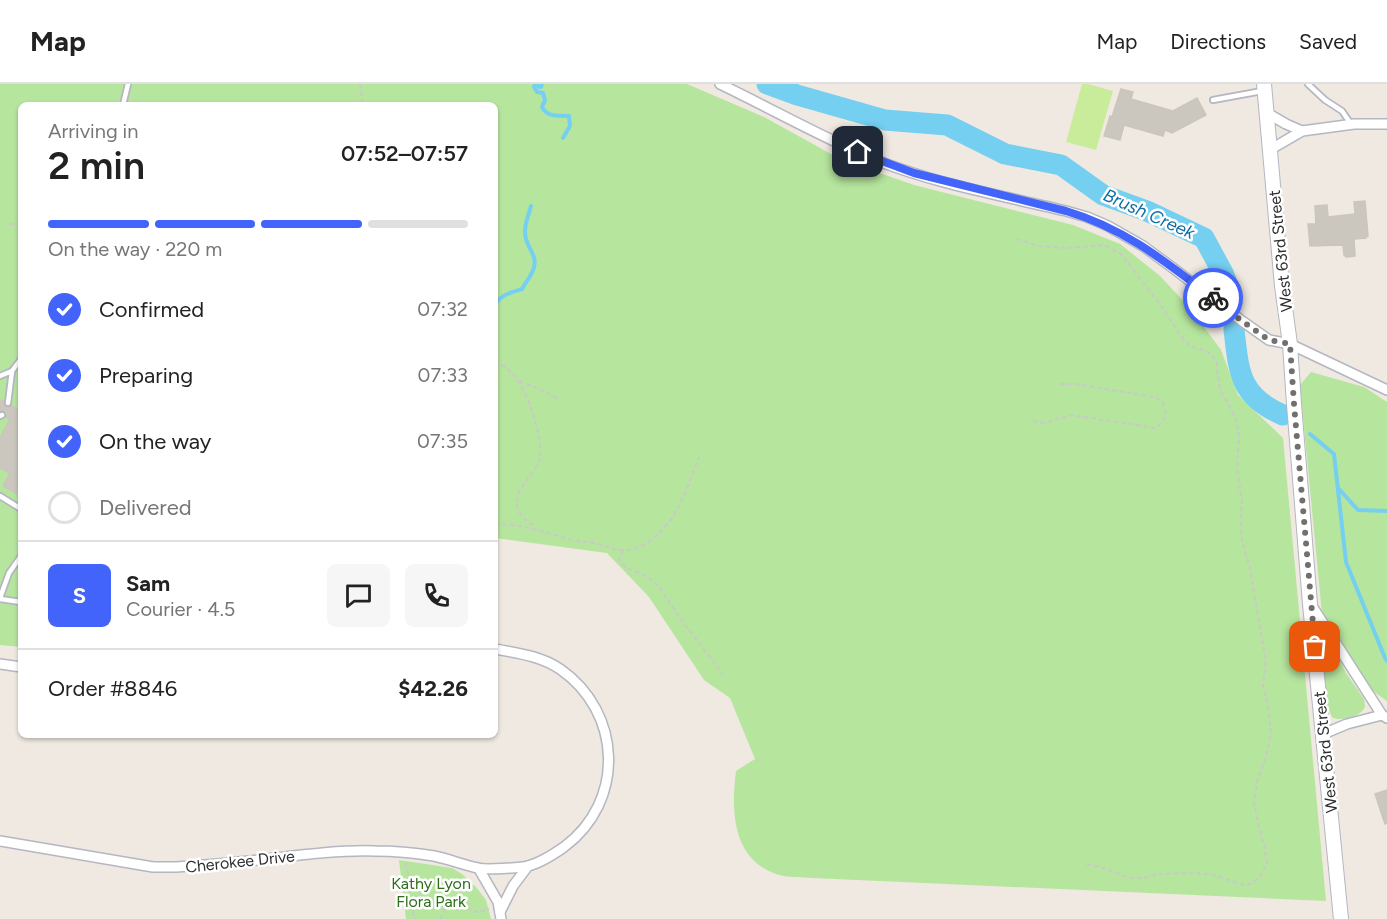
<!DOCTYPE html>
<meta charset="utf-8">
<style>
body{margin:0;font-family:Figtree,sans-serif;background:#f6f6f6;color:#222;height:100vh;display:flex;flex-direction:column;font-size:22px;white-space:nowrap}
*{box-sizing:border-box;margin:0}
p{font-size:20px;color:#767676}
.icon{flex:none;width:33px;height:33px;fill:none;stroke:currentColor;stroke-width:2;stroke-linecap:round;stroke-linejoin:round}
.map{position:relative;flex:1;overflow:hidden}
.sheet{position:absolute;left:18px;top:18px;width:480px;height:636px;display:flex;flex-direction:column;background:#fff;border-radius:9px;box-shadow:0 2px 4px #0004}
.sheet>*{flex:none}
.pin{position:absolute;display:grid;place-items:center;width:51px;height:51px;color:#fff;margin:-26px;border-radius:12px;box-shadow:0 3px 9px #0006}
.courier{position:absolute;display:grid;place-items:center;width:60px;height:60px;margin:-30px;border:4px solid #4264fb;border-radius:50%;background:#fff;color:#222;box-shadow:0 2px 8px #0007}
.head em{font-style:normal;font-weight:600}
.head div{display:flex;flex-direction:column-reverse}
.head{display:flex;align-items:center;justify-content:space-between;height:102px;padding:0 30px}
h1{font-size:39px;font-weight:600;line-height:45px}
.bar{display:grid;grid-template-columns:repeat(4,1fr);gap:9px 6px;align-content:center;height:72px;padding:0 30px}
.bar i{height:8px;border-radius:4px;background:#e0e0e0}
.bar .selected{background:#4264fb}
.bar p{grid-column:span 4}
.line{display:flex;align-items:center;gap:15px;padding:0 30px;border-top:2px solid #e0e0e0}
.line div{flex:1}
.round{display:grid;place-items:center;flex:none;width:63px;height:63px;border-radius:9px;background:#f6f6f6}
ol{padding:0 30px;list-style:none}
li{display:flex;align-items:center;gap:18px;height:66px}
li p{margin-inline-start:auto}
li .icon{padding:6px;border-radius:50%;background:#4264fb;color:#fff;stroke-width:4}
li:last-child{color:#767676}
li i{width:33px;height:33px;border:3px solid #e0e0e0;border-radius:50%}
header{display:flex;align-items:center;gap:36px;box-sizing:border-box;height:84px;padding:0 30px;background:#fff;border-bottom:2px solid #e0e0e0}
header strong{font-size:28px}
nav{display:flex;gap:33px;margin-inline-start:auto;font-size:21px}
.map>svg:first-child{display:block}
.green{fill:#b6e59e}
.pitch{fill:#c9ec9a}
.lines{fill:none;stroke-linecap:round;stroke-linejoin:round}
.stream{stroke:#75cff0;stroke-width:4}
.river{stroke:#75cff0;stroke-width:21}
.building{fill:#cbc7bf;stroke:#cbc5ba;stroke-width:1.5}
.service-casing{stroke:#b4b7c1;stroke-width:8}
.minor-casing{stroke:#b4b7c1;stroke-width:12}
.secondary-casing{stroke:#b4b7c1;stroke-width:16}
.path{stroke:#c9c9c9;stroke-width:2;stroke-dasharray:4.5 3;stroke-linecap:butt}
.service{stroke:#fff;stroke-width:4.5}
.minor{stroke:#fff;stroke-width:9}
.secondary{stroke:#fff;stroke-width:14}
.done{stroke:#726f6d;stroke-width:6;stroke-dasharray:0 10.8}
.route{stroke:#4264fb;stroke-width:8}
.labels{text-anchor:middle;stroke-width:5;stroke-linejoin:round;paint-order:stroke}
.street-label{font-size:16px;fill:#2e2e2e;stroke:#fff}
.park-label{font-size:16px;fill:#2c6e1b;stroke:#fff}
.water-label{font-size:18px;font-style:italic;fill:#0d6fa3;stroke:#fff}
</style>
<header>
<strong>Map</strong>
<nav><a>Map</a><a>Directions</a><a>Saved</a></nav>
</header>
<div class="map">
<svg width="1387" height="835" viewBox="0 0 1387 835">
<rect width="100%" height="100%" fill="#efe9e1"/>
<!-- green -->
<g class="green">
<path d="M0,0H687L764,33L842,76L914,101L1073,141L1120,160L1160,192L1190,224L1221,266L1238,311L1283,354L1326,817L813,794C802,793 787,794 776,790C732,774 731,727 736,687L755,675L730,614L704,596L649,513L607,469L495,454V21H21V563L0,561Z"/>
<polygon points="1311,288 1364,303 1387,318 1387,617 1370,605 1322,530 1300,301"/>
<path d="M1326,557L1332,560L1346,589L1364,615L1365,623C1360,633 1343,637 1333,634C1323,621 1324,580 1322,563V560Z"/>
<polygon points="399,776 452,784 462,790 476,803 486,816 491,835 406,835"/>
</g>
<!-- pitch -->
<polygon class="pitch" points="1082,0 1088,0 1113,7 1096,66 1066,58"/>
<g class="lines">
<!-- stream -->
<g class="stream">
<path d="M535,0L534,3L537,8L543,9L545,16L542,23C548,34 558,31 569,32L570,42L563,54"/>
<polyline points="537,0 539,3 541,3 542,0"/>
<path d="M495,221C500,211 512,208 522,205C526,197 532,192 534,183C537,172 529,166 526,155C523,144 528,133 531,122"/>
<polyline points="1310,350 1334,370 1346,478 1385,574 1387,577"/>
<polyline points="1338,404 1358,426 1387,427"/>
</g>
<!-- river -->
<g class="river">
<polyline points="767,0 797,11 885,36 947,41 1005,70 1061,81 1103,111 1147,127 1204,154 1223,189 1231,209"/>
<path d="M1234,246C1239,288 1239,312 1283,331"/>
</g>
</g>
<!-- building -->
<g class="building">
<polygon points="1121,5 1133,8 1131,15 1173,27 1197,14 1206,31 1172,49 1165,46 1163,52 1124,41 1120,56 1104,52 1110,32 1112,33"/>
<polygon points="1365,117 1368,152 1366,153 1366,154 1354,155 1355,172 1346,173 1344,171 1343,161 1310,162 1308,140 1316,140 1315,122 1327,121 1328,133 1355,130 1354,118"/>
<polygon points="0,316 4,317 6,323 9,323 12,322 21,327 21,412 3,402 10,389 0,384 0,354 10,335 6,333 5,328 0,327"/>
<polygon points="1387,706 1387,739 1385,740 1375,710"/>
</g>
<g class="lines">
<!-- service casing -->
<g class="service-casing">
<g id="service">
<polyline points="1308,0 1325,16 1342,27 1351,40"/>
<polyline points="1213,16 1262,7"/>
<polyline points="123,21 128,0"/>
<polyline points="0,292 12,287"/>
<polyline points="8,319 12,287 21,275"/>
<polyline points="0,332 2,331"/>
<polyline points="0,412 21,425"/>
<polyline points="0,514 9,489 21,472"/>
<polyline points="0,515 21,518"/>
</g>
</g>
<!-- minor casing -->
<g class="minor-casing">
<g id="minor">
<path d="M720,0C772,25 823,54 876,76C936,100 1004,112 1066,127L1087,133L1108,142L1143,162L1173,184L1242,237L1269,256L1290,260L1387,306"/>
<polyline points="1267,29 1286,40 1302,47"/>
<polyline points="1271,65 1302,47 1354,40 1387,40"/>
<polyline points="1312,522 1382,631 1387,634"/>
<polyline points="0,580 21,583"/>
<polyline points="1323,650 1347,640 1382,631"/>
<path d="M0,757L153,783H176C209,781 242,778 275,774C308,770 342,766 375,767C394,767 415,769 434,772C449,775 463,781 478,784C484,786 521,784 528,782C540,779 554,770 564,763C626,717 622,628 560,585C541,572 517,569 495,565"/>
<polyline points="479,785 498,818 501,835"/>
<polyline points="500,828 513,802 528,782"/>
</g>
</g>
<!-- secondary casing -->
<g class="secondary-casing">
<polyline id="secondary" points="1264,0 1282,202 1290,260 1294,320 1310,520 1341,835"/>
</g>
<!-- path -->
<g class="path">
<polyline points="360,0 363,21"/>
<polyline points="10,140 21,140"/>
<polyline points="1017,155 1038,162 1067,164 1105,161 1122,171 1162,223 1180,251 1190,262 1208,268 1216,276 1220,306 1230,323 1237,339 1239,353 1237,384 1242,418 1241,435 1242,457 1250,484 1266,577 1263,602 1268,622 1271,649 1266,673 1257,698 1254,720 1258,739 1265,764 1267,780 1260,793 1250,800 1243,801 1211,790 1190,789 1159,790 1142,794 1131,794 1100,783 1084,780"/>
<path d="M495,277C501,280 509,285 514,291C527,306 546,359 539,378C533,391 517,403 517,419C517,430 527,438 536,443"/>
<polyline points="519,297 546,308 560,316"/>
<path d="M1033,337L1044,339L1072,331L1155,344C1164,340 1169,327 1162,318C1160,315 1156,314 1153,313L1077,300H1057"/>
<path d="M495,440C525,440 548,450 576,457C582,458 588,458 594,459C604,461 615,467 626,466C646,464 662,449 673,432C684,415 691,393 699,373"/>
<polyline points="623,467 619,476 626,484 642,490 658,501 682,537 723,590"/>
<path d="M405,779L409,792L419,804C417,817 410,818 415,835"/>
<path d="M419,800C432,795 448,796 458,808L457,813"/>
<path d="M440,835C448,824 441,811 461,814C472,825 469,832 489,825"/>
</g>
<!-- service -->
<use href="#service" class="service"/>
<!-- minor -->
<use href="#minor" class="minor"/>
<!-- secondary -->
<use href="#secondary" class="secondary"/>
</g>
<g class="lines">
<!-- done -->
<polyline class="done" points="1213,214 1242,237 1269,256 1290,260 1294,320 1315,563"/>
<!-- route -->
<path class="route" d="M858,68L914,89L1066,127C1124,144 1166,178 1213,214"/>
</g>
<g class="labels">
<!-- street labels -->
<g class="street-label">
<text transform="translate(1280 167) rotate(-96)" y="6">West 63rd Street</text>
<text transform="translate(1325 668) rotate(-96)" y="6">West 63rd Street</text>
<text transform="translate(240 777) rotate(-6)" y="6">Cherokee Drive</text>
</g>
<!-- park labels -->
<g class="park-label">
<text x="431" y="805">Kathy Lyon<tspan x="431" dy="18">Flora Park</tspan></text>
</g>
<!-- water labels -->
<g class="water-label">
<text transform="translate(1149 130) rotate(24)" y="6">Brush Creek</text>
</g>
</g>
</svg>
<div class="pin" style="left:1315px;top:563px;background:#ea580c"><svg class="icon" aria-label="bag" viewBox="0 0 24 24"><path d="M5 8h14l-1 12H6zM9 8a3 3 0 0 1 6 0"/></svg></div>
<div class="pin" style="left:858px;top:68px;background:#1f2937"><svg class="icon" aria-label="home" viewBox="0 0 24 24"><path d="M3 11l9-7 9 7M6 9v11h12V9"/></svg></div>
<div class="courier" style="left:1213px;top:214px"><svg class="icon" aria-label="bike" viewBox="0 0 24 24"><circle cx="6" cy="16" r="4"/><circle cx="18" cy="16" r="4"/><path d="M6 16l4-8h5l3 8M10 8l3 8H6M13 5h3"/></svg></div>
<section class="sheet">
<div class="head"><div><h1>2 min</h1><p>Arriving in</p></div><em>07:52–07:57</em></div>
<div class="bar"><i class="selected"></i><i class="selected"></i><i class="selected"></i><i></i><p>On the way · 220 m</p></div>
<ol>
<li><svg class="icon" aria-label="check" viewBox="0 0 24 24"><path d="M5 12l5 5 9-10"/></svg>Confirmed<p>07:32</p></li>
<li><svg class="icon" aria-label="check" viewBox="0 0 24 24"><path d="M5 12l5 5 9-10"/></svg>Preparing<p>07:33</p></li>
<li><svg class="icon" aria-label="check" viewBox="0 0 24 24"><path d="M5 12l5 5 9-10"/></svg>On the way<p>07:35</p></li>
<li><i></i>Delivered</li>
</ol>
<div class="line" style="height:108px"><b class="round" style="background:#4264fb;color:#fff">S</b><div><b>Sam</b><p>Courier · 4.5</p></div><a class="round"><svg class="icon" aria-label="chat" viewBox="0 0 24 24"><path d="M4 5h16v11H9l-5 4z"/></svg></a><a class="round"><svg class="icon" aria-label="phone" viewBox="0 0 24 24"><path d="M5 4h4l2 5-3 2q2 4 5 5l2-3 5 2v4C11 20 4 13 5 4z"/></svg></a></div>
<div class="line" style="height:78px"><div>Order #8846</div><b>$42.26</b></div>
</section>
</div>
